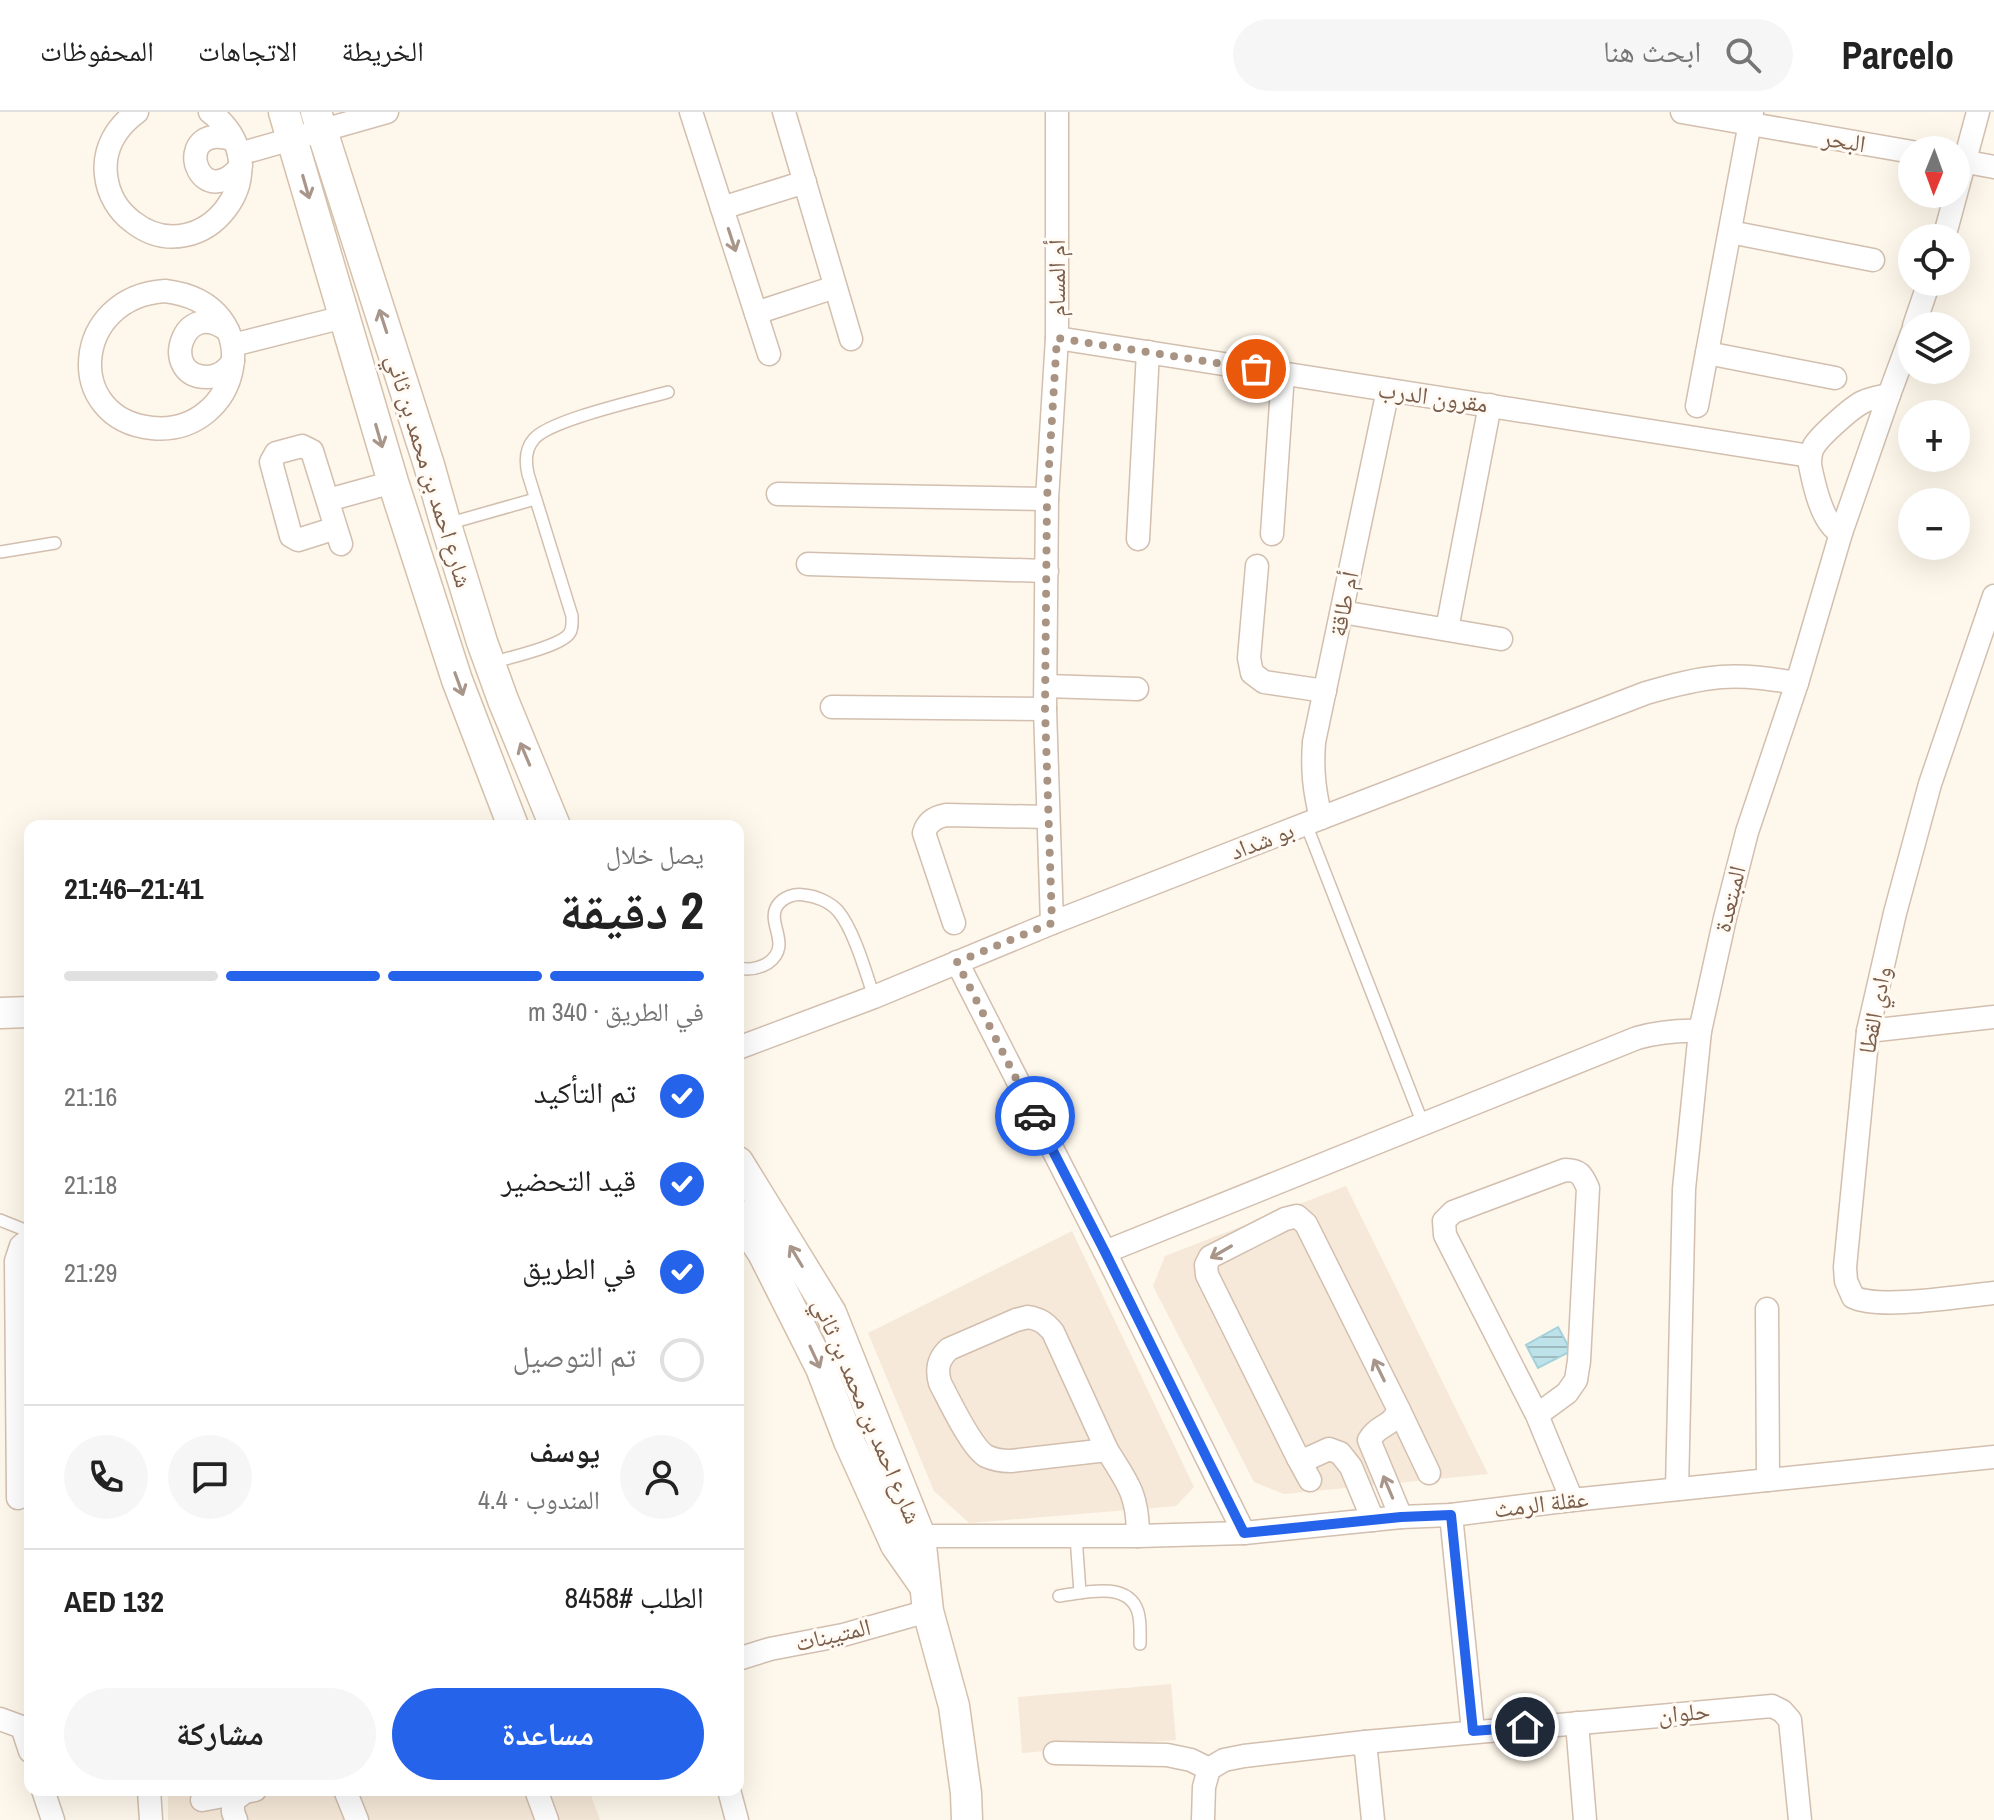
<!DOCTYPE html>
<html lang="ar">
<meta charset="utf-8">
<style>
body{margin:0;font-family:"Archivo Narrow","Noto Naskh Arabic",sans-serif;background:#f6f6f6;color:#222;direction:rtl;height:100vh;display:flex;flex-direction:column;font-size:30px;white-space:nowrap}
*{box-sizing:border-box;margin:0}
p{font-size:26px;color:#767676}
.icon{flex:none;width:44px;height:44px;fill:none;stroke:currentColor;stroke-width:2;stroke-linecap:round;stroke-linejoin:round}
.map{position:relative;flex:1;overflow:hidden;direction:ltr}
.sheet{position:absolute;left:24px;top:708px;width:720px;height:976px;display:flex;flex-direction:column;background:#fff;border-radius:16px;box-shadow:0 8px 32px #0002;direction:rtl}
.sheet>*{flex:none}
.needle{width:52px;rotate:181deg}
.controls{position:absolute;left:1898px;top:24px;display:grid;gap:16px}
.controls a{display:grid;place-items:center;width:72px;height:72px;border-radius:50%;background:#fff;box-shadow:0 8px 32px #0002;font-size:40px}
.pin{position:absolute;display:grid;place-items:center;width:68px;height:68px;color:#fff;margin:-34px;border:4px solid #fff;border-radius:50%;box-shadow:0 2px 8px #0007}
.courier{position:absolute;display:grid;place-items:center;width:80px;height:80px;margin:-40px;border:6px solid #2563eb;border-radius:50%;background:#fff;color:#222;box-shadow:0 2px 10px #0007}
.head em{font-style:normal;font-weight:700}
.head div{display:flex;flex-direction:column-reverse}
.head{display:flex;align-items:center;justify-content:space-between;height:136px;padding:0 40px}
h1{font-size:52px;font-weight:700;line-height:60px}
.bar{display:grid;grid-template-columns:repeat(4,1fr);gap:12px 8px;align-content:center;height:96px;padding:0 40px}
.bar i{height:10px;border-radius:6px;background:#e0e0e0}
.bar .current{background:#2563eb}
.bar p{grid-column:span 4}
.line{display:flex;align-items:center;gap:20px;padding:0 40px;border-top:2px solid #e0e0e0}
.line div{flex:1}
.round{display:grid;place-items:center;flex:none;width:84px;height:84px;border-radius:42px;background:#f6f6f6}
ol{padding:0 40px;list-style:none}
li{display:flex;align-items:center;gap:24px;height:88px}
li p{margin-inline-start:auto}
li .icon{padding:8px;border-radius:50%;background:#2563eb;color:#fff;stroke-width:4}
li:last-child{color:#767676}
li i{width:44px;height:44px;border:4px solid #e0e0e0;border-radius:50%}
.button{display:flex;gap:16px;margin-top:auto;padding:16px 40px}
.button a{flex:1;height:92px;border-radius:48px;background:#2563eb;color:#fff;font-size:32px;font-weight:700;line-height:92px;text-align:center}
.button a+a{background:#f6f6f6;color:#222}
header{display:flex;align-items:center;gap:48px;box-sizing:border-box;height:112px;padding:0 40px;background:#fff;border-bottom:2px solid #e0e0e0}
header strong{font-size:38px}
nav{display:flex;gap:44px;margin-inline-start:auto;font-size:28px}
.search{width:560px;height:72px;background:#f6f6f6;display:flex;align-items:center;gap:20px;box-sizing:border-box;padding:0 28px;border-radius:44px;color:#767676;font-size:30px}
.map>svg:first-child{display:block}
.residential{fill:#f6e9d9}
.water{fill:url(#water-rules);stroke:#a3d1dc;stroke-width:2}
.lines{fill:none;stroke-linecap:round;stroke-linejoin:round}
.lane-casing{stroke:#d2bfaf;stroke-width:14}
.street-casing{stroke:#d2bfaf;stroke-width:25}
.secondary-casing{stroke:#d5c0ac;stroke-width:33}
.lane{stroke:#fff;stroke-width:11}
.street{stroke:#fff;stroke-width:22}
.secondary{stroke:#fff;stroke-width:30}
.oneway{stroke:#a9968a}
.done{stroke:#a99483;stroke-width:8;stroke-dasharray:0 14.4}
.route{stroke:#2563eb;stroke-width:10}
.labels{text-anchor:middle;stroke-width:6;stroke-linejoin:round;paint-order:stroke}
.street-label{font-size:24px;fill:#7b5e4b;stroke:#fffaf3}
</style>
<header>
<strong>Parcelo</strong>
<div class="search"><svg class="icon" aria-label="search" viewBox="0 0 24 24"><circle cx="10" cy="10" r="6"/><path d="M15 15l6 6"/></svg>ابحث هنا</div>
<nav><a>الخريطة</a><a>الاتجاهات</a><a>المحفوظات</a></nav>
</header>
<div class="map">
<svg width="1994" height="1708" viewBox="0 0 1994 1708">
<defs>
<pattern id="water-rules" width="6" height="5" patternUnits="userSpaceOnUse" patternTransform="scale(2)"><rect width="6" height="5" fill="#bde2e9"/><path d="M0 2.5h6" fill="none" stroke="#9fbabf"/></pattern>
</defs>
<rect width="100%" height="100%" fill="#fef7eb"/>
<!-- residential -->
<g class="residential">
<polygon points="1346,1074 1488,1362 1284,1382 1254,1370 1153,1174 1165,1144"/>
<polygon points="1072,1119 1194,1375 1176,1394 969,1411 934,1379 868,1221"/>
<polygon points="1171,1572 1176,1628 1022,1641 1018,1585"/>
<polygon points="168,1678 589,1678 600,1708 168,1708"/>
</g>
<!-- water -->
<polygon class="water" points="1558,1215 1571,1239 1538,1256 1526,1233"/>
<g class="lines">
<!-- lane casing -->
<g class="lane-casing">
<g id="lane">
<polyline points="447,412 535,387"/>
<polyline points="0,440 55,431"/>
<path d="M491,551C507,546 559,535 569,522C573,517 572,510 572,504L528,362C525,349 525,337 534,327C550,308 640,288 668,280"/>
<polyline points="1306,712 1423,1012"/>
<path d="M738,856C748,858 758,857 768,851C793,833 766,812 777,794C783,785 795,781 804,783C816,784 830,790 838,799C854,818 866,861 874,885"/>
<polyline points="0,1108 30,1120"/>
<polyline points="1076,1424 1080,1481"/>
<path d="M1059,1484C1083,1481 1128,1468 1138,1500C1141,1510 1140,1522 1140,1532"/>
</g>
</g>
<!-- street casing -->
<g class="street-casing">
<g id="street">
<path d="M137,0C116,15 103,37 106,63C108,82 118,99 133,110C201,163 287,58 210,0"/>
<polyline points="691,0 769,242"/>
<polyline points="784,0 851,227"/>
<polyline points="1682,0 1912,40"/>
<path d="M233,27C227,26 219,24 214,25C176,29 202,100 241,54"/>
<polyline points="239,42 387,0"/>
<polyline points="1956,48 1994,55"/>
<polyline points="722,96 805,70"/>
<polyline points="1730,120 1873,148"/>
<polyline points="1944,126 1978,0"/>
<path d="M165,179C273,192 240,325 152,316C63,307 72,185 165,179Z"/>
<polyline points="756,201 835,175"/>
<polyline points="1914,214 1929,170"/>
<path d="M228,219C183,183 158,265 207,265C219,265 227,259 233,249"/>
<polyline points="1057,226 1810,344"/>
<polyline points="233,233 344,205"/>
<polyline points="1707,241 1835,266"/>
<polyline points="1697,294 1752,0"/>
<polyline points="778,382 1047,387"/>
<polyline points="328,388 393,370"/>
<polyline points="336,416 298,428 291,424 271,350 276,341 302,334 312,339 341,432"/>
<path d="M1841,421C1822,412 1814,373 1810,353C1810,346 1810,340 1814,334C1820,324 1852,295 1863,290C1871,286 1880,285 1889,283"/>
<polyline points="1272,422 1283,262"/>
<polyline points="1138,427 1148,240"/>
<polyline points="808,452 1047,459"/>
<polyline points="1257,454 1249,546 1252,561 1264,570 1325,579"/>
<path d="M1994,484L1930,672L1895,801L1868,919L1845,1155L1846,1169L1853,1185C1879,1198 1962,1184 1994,1181"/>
<polyline points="1342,500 1501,527"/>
<polyline points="1447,517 1490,293"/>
<polyline points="1046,574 1137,577"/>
<polyline points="832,595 1045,597"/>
<path d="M1321,706C1314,678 1312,658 1314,630L1388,278"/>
<path d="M954,811L924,721C927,710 935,705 946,703L1048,705"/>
<polyline points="1052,811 1045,597 1047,387 1057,226 1057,0"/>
<polyline points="957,850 1105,1140 1244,1421"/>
<polyline points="1868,919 1994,905"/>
<path d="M738,936L874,885L1052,811L1321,706L1646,581C1670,574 1695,567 1721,565C1746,563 1772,567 1797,571"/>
<path d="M1105,1140L1637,926C1659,920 1678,918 1700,919"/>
<polyline points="1767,1197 1768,1368"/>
<path d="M1028,1205C1039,1207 1045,1210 1053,1220L1107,1338L1011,1349C1002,1349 994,1348 986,1344C971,1335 949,1288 940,1271C936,1257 938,1247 949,1237L1016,1208Z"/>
<polyline points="1399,1298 1429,1361"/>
<path d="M1537,1303L1567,1281L1576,1268L1579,1249L1588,1076C1582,1063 1580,1058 1565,1058L1453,1100L1444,1109L1445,1123L1537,1303L1572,1388"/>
<path d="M1107,1338C1128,1372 1138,1382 1138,1424"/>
<polyline points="1298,1346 1310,1368"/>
<polyline points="1677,1377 1684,1077 1700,919 1725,806 1747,720 1797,571 1841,421 1889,283 1912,221"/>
<polyline points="18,1386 16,1149 21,1134 30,1127"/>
<polyline points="1451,1403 1473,1619"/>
<path d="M1373,1408L1351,1355L1340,1341L1329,1337L1307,1347L1298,1346L1207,1163L1206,1153L1210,1145L1285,1107L1297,1104L1306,1112L1399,1298C1390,1317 1379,1311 1369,1328L1401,1405"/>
<polyline points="908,1428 920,1424 1138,1424 1244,1421 1401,1405 1451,1403 1572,1388 1994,1345"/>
<polyline points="738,1547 770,1537 843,1523 928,1499"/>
<polyline points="0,1607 30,1618"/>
<polyline points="1577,1611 1585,1708"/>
<polyline points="22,1615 30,1639"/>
<polyline points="1365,1630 1772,1594 1782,1599 1790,1608 1800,1708"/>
<polyline points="1055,1641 1167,1643 1191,1648 1209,1657"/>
<polyline points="43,1678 53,1708"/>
<polyline points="149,1678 151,1708"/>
<polyline points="345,1678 357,1708"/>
<polyline points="536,1678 547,1708"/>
<polyline points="729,1678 737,1708"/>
<polyline points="202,1688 245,1680"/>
<polyline points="236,1708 233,1700 233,1689 245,1680 255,1678"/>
<polyline points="1203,1708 1204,1675 1209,1657 1224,1648 1244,1644 1365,1630 1373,1708"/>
</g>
</g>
<!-- secondary casing -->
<g class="secondary-casing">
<g id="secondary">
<polyline points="284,0 393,370 457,568 513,714"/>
<polyline points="316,0 429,353 446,413 482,530 503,588 555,714"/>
<polyline points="0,901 30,900"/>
<polyline points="738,1050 831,1201 920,1424 928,1499 954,1594 966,1681 967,1708"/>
<polyline points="738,1103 763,1141 821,1256 849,1329 896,1433 924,1473"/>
</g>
</g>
<!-- lane -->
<use href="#lane" class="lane"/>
<!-- street -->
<use href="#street" class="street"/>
<!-- secondary -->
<use href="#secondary" class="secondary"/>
</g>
<!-- one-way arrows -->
<defs><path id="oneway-shaft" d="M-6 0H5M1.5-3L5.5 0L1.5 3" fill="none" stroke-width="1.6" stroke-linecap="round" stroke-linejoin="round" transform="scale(2)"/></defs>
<g class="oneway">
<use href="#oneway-shaft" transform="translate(306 75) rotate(74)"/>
<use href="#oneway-shaft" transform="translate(732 128) rotate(72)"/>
<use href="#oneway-shaft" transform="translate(383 209) rotate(-108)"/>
<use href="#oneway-shaft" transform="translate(379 324) rotate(74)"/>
<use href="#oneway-shaft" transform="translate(459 572) rotate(70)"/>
<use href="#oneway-shaft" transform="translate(525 642) rotate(-113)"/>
<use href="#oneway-shaft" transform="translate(1221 1140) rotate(150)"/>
<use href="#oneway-shaft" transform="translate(796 1144) rotate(-121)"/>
<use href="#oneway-shaft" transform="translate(815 1245) rotate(65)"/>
<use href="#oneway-shaft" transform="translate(1379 1258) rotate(-116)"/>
<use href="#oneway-shaft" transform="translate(1388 1375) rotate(-113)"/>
</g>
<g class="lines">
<!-- done -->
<polyline class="done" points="1035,1004 957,850 1052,811 1045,597 1047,387 1057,226 1256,257"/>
<!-- route -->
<polyline class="route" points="1035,1004 1105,1140 1244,1421 1401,1405 1451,1403 1473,1619 1525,1615"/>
</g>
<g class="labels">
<!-- street labels -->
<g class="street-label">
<text transform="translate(1844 29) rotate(9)" y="8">البحر</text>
<text transform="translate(1057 166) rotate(-90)" y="8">أم المسام</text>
<text transform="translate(1433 285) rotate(8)" y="8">مقرون الدرب</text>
<text transform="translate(429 359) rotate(73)" y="8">شارع احمد بن محمد بن ثاني</text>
<text transform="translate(1344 492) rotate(-78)" y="8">أم طاقة</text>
<text transform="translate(1262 729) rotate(-21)" y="8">بو شداد</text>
<text transform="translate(1730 787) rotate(-76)" y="8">المبتعدة</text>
<text transform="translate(1875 898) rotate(-79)" y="8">وادي القطا</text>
<text transform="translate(867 1299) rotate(67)" y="8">شارع احمد بن محمد بن ثاني</text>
<text transform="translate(1541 1392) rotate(-7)" y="8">عقلة الرمث</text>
<text transform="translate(833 1523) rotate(-13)" y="8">المتيبنات</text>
<text transform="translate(1684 1601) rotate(-5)" y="8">حلوان</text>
</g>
</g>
</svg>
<div class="controls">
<a><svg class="needle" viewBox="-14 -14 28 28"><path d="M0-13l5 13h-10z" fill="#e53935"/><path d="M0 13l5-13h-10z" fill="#767676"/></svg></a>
<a><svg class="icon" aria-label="locate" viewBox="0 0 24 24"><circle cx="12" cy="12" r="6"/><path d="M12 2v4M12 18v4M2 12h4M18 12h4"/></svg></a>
<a><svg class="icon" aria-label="layers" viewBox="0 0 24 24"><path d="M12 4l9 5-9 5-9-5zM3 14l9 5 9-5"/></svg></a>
<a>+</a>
<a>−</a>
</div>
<div class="pin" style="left:1256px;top:257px;background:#ea580c"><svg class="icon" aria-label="bag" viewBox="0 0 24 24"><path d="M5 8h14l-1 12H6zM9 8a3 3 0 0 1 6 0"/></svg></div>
<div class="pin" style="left:1525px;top:1615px;background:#1f2937"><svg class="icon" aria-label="home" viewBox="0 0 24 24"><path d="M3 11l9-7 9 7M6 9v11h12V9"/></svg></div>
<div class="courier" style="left:1035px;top:1004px"><svg class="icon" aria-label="car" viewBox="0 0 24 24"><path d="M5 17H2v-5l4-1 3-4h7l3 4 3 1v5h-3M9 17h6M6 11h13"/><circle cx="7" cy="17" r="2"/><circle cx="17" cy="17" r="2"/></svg></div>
<section class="sheet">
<div class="head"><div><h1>2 دقيقة</h1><p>يصل خلال</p></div><em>21:41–21:46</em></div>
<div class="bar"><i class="current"></i><i class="current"></i><i class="current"></i><i></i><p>في الطريق · 340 m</p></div>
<ol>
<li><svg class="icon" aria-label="check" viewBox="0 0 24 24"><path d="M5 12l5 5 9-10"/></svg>تم التأكيد<p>21:16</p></li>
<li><svg class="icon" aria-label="check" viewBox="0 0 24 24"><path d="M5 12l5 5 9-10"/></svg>قيد التحضير<p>21:18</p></li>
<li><svg class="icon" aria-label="check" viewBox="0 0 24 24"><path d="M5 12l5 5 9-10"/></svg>في الطريق<p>21:29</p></li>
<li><i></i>تم التوصيل</li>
</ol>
<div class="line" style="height:144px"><a class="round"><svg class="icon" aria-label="person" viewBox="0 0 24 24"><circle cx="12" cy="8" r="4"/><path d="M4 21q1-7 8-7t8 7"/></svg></a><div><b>يوسف</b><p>المندوب · 4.4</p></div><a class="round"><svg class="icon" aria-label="chat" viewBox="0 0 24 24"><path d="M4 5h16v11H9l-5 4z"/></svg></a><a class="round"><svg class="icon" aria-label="phone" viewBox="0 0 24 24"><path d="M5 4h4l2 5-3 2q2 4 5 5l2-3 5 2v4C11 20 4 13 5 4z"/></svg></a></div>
<div class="line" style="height:104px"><div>الطلب #8458</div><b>AED 132</b></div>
<div class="button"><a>مساعدة</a><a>مشاركة</a></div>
</section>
</div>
